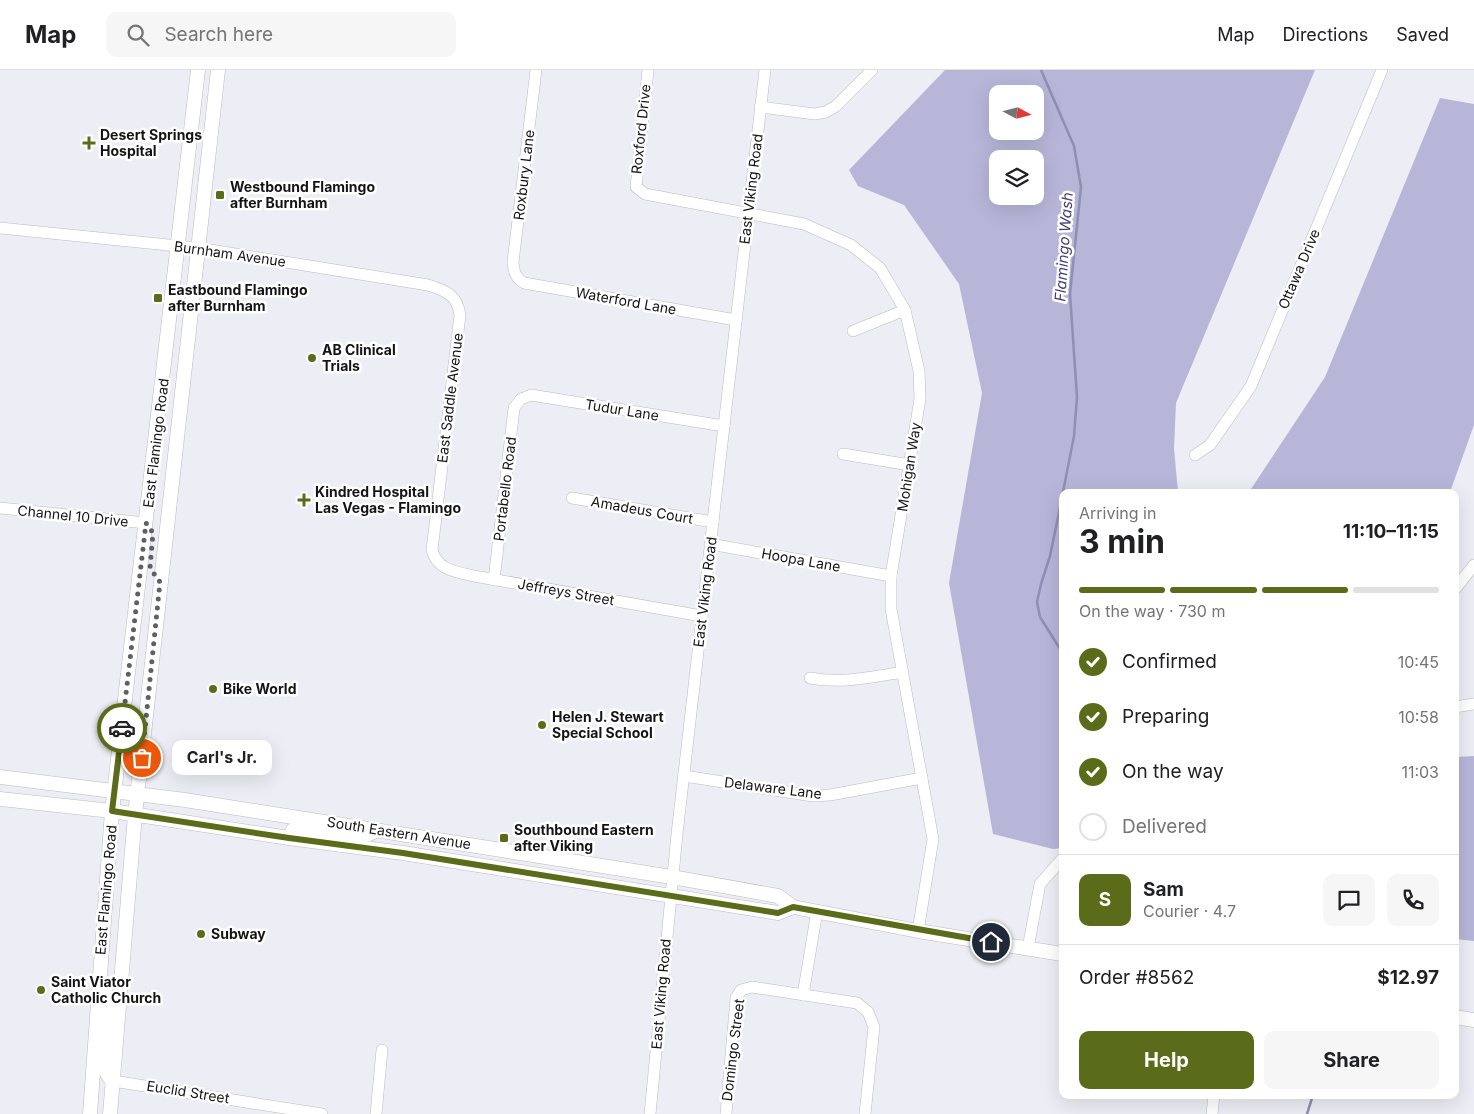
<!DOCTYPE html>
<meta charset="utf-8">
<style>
body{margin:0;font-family:Inter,sans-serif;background:#f6f6f6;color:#202124;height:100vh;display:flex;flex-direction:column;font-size:19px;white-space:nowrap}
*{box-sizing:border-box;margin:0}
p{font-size:16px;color:#757577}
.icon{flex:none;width:28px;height:28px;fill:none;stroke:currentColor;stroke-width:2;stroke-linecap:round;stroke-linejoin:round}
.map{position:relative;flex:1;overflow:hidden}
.drawer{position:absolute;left:1059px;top:419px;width:400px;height:610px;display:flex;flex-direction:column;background:#fff;border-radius:10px;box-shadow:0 5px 20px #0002}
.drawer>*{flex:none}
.needle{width:32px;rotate:97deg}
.buttons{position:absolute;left:989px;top:15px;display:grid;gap:10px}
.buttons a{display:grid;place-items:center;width:55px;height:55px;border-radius:10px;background:#fff;box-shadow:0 5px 20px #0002;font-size:25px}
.pin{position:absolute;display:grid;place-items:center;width:42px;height:42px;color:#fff;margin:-21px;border:2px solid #fff;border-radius:50%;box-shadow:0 1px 5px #0007}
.courier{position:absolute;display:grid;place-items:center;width:50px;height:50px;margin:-25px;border:4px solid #5a6c19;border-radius:50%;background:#fff;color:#222;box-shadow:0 1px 6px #0007}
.bubble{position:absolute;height:35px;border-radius:10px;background:#fff;box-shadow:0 5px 20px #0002;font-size:16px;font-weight:700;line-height:35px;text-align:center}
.head em{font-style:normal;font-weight:700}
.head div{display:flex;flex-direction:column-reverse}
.head{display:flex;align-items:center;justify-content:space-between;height:85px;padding:0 20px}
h1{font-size:32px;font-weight:700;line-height:38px}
.bar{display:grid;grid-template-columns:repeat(4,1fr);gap:8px 5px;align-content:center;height:60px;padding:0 20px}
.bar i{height:6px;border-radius:4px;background:#e0e0e0}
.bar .selected{background:#5a6c19}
.bar p{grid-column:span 4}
.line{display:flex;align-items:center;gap:12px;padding:0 20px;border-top:1px solid #e0e0e0}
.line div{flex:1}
.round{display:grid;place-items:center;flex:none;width:52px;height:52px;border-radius:10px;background:#f6f6f6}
ol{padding:0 20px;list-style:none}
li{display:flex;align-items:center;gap:15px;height:55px}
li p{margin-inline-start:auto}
li .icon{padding:5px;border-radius:50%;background:#5a6c19;color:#fff;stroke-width:4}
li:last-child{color:#757577}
li i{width:28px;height:28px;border:2px solid #e0e0e0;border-radius:50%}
.button{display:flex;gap:10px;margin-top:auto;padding:10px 20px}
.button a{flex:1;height:58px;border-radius:10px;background:#5a6c19;color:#fff;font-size:20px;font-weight:700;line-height:58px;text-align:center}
.button a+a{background:#f6f6f6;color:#202124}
header{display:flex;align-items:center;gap:30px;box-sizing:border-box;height:70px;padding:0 25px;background:#fff;border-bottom:1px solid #e0e0e0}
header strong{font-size:24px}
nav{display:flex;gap:28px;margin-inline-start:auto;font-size:18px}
.search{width:350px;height:45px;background:#f6f6f6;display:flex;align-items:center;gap:12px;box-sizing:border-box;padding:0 18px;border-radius:10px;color:#757577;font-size:19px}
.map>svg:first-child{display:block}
.grass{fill:#b7b6d9;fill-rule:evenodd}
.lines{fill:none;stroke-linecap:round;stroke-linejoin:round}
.stream{stroke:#8f8eb3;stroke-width:2.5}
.minor-casing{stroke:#babac1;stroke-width:12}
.major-casing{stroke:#babac1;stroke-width:15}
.minor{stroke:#fff;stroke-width:11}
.major{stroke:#fff;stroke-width:14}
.done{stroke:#606064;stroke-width:5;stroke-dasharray:0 9}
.route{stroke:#5a6c19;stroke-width:6}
.poi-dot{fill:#5a6c19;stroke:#fff;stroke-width:2}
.labels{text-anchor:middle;stroke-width:5;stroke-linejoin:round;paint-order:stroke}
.street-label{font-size:14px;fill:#141416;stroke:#fff}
.poi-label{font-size:14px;font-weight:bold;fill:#141416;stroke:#fff;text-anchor:start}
.water-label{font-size:15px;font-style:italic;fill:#433e71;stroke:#fff}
</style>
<header>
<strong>Map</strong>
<div class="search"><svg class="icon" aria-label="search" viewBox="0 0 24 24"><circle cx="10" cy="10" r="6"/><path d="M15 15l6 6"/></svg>Search here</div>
<nav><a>Map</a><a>Directions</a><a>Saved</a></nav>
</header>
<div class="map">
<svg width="1474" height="1044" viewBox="0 0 1474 1044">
<rect width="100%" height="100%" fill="#ededf5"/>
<!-- grass -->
<g class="grass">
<path d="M945,0H1315L1176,333L1174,378L1178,422H1062V778L1053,779L993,764L949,513L982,323L959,214L904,135L858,116L849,100ZM998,24H1035V61H998ZM998,89H1035V126H998Z"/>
<polygon points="1440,28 1474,34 1474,355 1450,422 1249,422 1325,307"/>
<polygon points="1474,686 1474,871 1455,869 1455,687"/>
</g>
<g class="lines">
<!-- stream -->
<g class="stream">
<polyline points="1041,0 1074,76 1081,117 1070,224 1077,327 1074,366 1063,422"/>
<polyline points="1062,428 1050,486 1041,514 1037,532 1040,547 1062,582"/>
<polyline points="1307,1044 1313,1025"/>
</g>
<!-- minor casing -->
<g class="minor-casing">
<g id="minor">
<path d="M536,0L513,192C514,202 515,207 524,213L736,250"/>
<polyline points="648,0 636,117 645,124 804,154 851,175 880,198 905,240 919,301 920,329 891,506 891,539 933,769 918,861"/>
<polyline points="760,37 815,44 826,42 836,36 872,0"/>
<path d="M0,158L198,178L428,215C447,221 457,225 460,245L432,480C437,500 456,502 474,506L702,546"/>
<polyline points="853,261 905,240"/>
<polyline points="843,384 910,395"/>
<polyline points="1195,385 1210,375 1251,316 1382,0"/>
<polyline points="572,428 713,452"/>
<polyline points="0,438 146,453"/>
<polyline points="710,474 891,506"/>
<polyline points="494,510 514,338 521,329 531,325 724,356"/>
<polyline points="1455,519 1474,495"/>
<path d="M810,608C842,614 872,607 903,602"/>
<polyline points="1455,637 1474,634"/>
<polyline points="684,706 813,726 830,725 922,708"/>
<polyline points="1028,878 1040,814 1062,789"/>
<polyline points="803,925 817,841"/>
<polyline points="113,1011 322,1044"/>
<polyline points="376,1044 382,980"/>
<polyline points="650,1044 677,764 765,0"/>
<polyline points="726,1044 736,928 741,920 752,917 857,933 868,942 874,957 865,1044"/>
<polyline points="1212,1044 1214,1025"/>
</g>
</g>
<!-- major casing -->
<g class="major-casing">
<g id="major">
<polyline points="0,707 185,730 672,807 778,826 793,837 918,861 1062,884"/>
<polyline points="0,729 112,741 289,768 403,783 778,843 793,837"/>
<polyline points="289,768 293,760 332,759"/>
<path d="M321,769C338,764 360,771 375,761"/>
<path d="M101,912C118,938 90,994 113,1011"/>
<polyline points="1455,947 1474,950"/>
<polyline points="90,1044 112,741 198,0"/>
<polyline points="110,1044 135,745 218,0"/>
</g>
</g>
<!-- minor -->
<use href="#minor" class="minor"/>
<!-- major -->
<use href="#major" class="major"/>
</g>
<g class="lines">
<!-- done -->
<polyline class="done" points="122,658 146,453 153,463 150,498 160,512 142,688"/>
<!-- route -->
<polyline class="route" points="122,658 112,741 289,768 403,783 778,843 793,837 991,872"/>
</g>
<!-- markers -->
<g class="poi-dot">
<path d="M86.5 65.5h5v5h5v5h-5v5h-5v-5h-5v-5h5z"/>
<rect x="215" y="120" width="10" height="10" rx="2.5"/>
<rect x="153" y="223" width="10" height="10" rx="2.5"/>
<circle cx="312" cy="288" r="5"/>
<path d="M301.5 422.5h5v5h5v5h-5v5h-5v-5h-5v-5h5z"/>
<circle cx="213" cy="619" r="5"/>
<circle cx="542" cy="655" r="5"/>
<rect x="499" y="763" width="10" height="10" rx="2.5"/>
<circle cx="201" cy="864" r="5"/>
<circle cx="41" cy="920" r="5"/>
</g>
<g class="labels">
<!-- street labels -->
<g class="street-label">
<text transform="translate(641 59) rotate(-84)" y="5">Roxford Drive</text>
<text transform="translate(524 105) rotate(-83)" y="5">Roxbury Lane</text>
<text transform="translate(751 119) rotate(-83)" y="5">East Viking Road</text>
<text transform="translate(230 184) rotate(8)" y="5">Burnham Avenue</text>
<text transform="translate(1299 199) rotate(-67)" y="5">Ottawa Drive</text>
<text transform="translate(626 231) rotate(10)" y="5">Waterford Lane</text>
<text transform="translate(450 328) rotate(-83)" y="5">East Saddle Avenue</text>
<text transform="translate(622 340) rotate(9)" y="5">Tudur Lane</text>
<text transform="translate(156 373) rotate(-83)" y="5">East Flamingo Road</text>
<text transform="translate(909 397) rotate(-81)" y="5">Mohigan Way</text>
<text transform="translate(505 419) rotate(-83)" y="5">Portabello Road</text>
<text transform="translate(642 440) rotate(10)" y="5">Amadeus Court</text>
<text transform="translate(73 446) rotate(6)" y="5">Channel 10 Drive</text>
<text transform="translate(801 490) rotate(10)" y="5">Hoopa Lane</text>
<text transform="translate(566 522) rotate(10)" y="5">Jeffreys Street</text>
<text transform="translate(705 522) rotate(-83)" y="5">East Viking Road</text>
<text transform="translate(773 718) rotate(7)" y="5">Delaware Lane</text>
<text transform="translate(399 763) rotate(9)" y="5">South Eastern Avenue</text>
<text transform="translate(106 820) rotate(-85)" y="5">East Flamingo Road</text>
<text transform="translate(661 924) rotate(-85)" y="5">East Viking Road</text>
<text transform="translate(733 980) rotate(-83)" y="5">Domingo Street</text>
<text transform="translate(188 1022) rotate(9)" y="5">Euclid Street</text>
</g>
<!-- poi labels -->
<g class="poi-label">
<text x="100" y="70">Desert Springs<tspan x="100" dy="16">Hospital</tspan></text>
<text x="230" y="122">Westbound Flamingo<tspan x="230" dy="16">after Burnham</tspan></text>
<text x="168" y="225">Eastbound Flamingo<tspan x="168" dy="16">after Burnham</tspan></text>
<text x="322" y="285">AB Clinical<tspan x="322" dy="16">Trials</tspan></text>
<text x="315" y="427">Kindred Hospital<tspan x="315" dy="16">Las Vegas - Flamingo</tspan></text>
<text x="223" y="624">Bike World</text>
<text x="552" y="652">Helen J. Stewart<tspan x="552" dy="16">Special School</tspan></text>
<text x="514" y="765">Southbound Eastern<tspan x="514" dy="16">after Viking</tspan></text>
<text x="211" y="869">Subway</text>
<text x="51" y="917">Saint Viator<tspan x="51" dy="16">Catholic Church</tspan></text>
</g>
<!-- water labels -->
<g class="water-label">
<text transform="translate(1064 177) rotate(-86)" y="5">Flamingo Wash</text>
</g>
</g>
</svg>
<div class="buttons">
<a><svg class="needle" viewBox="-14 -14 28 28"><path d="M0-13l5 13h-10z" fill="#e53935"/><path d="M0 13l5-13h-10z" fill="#757577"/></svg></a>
<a><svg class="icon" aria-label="layers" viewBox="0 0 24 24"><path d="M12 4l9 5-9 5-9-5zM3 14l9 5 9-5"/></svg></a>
</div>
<div class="pin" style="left:142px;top:688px;background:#ea580c"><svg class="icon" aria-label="bag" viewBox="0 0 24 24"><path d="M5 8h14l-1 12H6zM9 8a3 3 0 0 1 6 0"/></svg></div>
<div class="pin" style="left:991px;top:872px;background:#1f2937"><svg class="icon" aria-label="home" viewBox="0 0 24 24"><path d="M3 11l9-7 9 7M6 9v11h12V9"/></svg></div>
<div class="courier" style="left:122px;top:658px"><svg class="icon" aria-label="car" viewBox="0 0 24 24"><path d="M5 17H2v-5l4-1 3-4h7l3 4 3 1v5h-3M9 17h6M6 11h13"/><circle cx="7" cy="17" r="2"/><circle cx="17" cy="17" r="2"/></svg></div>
<div class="bubble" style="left:172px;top:670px;width:100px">Carl's Jr.</div>
<section class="drawer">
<div class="head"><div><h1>3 min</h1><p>Arriving in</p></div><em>11:10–11:15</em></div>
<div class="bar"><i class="selected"></i><i class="selected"></i><i class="selected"></i><i></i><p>On the way · 730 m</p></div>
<ol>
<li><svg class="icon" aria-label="check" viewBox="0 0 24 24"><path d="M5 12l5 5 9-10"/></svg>Confirmed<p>10:45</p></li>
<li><svg class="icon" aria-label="check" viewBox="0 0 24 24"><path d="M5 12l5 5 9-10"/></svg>Preparing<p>10:58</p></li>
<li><svg class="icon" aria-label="check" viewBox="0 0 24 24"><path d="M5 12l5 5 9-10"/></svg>On the way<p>11:03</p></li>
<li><i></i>Delivered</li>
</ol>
<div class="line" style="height:90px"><b class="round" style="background:#5a6c19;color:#fff">S</b><div><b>Sam</b><p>Courier · 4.7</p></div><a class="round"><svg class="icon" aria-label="chat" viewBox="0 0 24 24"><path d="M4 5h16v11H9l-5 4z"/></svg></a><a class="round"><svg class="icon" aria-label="phone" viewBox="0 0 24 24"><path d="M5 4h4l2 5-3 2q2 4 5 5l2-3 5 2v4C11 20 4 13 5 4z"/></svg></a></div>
<div class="line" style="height:65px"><div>Order #8562</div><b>$12.97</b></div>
<div class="button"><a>Help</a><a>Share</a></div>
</section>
</div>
